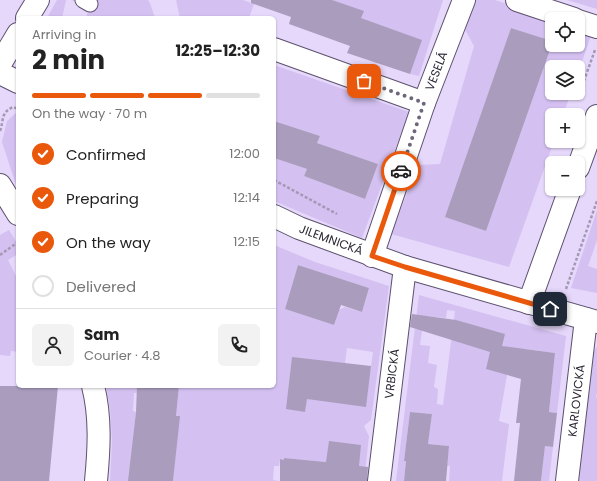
<!DOCTYPE html>
<meta charset="utf-8">
<style>
body{margin:0;font-family:Poppins,sans-serif;background:#f2f2f2;color:#222;height:100vh;display:flex;flex-direction:column;font-size:15px;white-space:nowrap}
*{box-sizing:border-box;margin:0}
p{font-size:13px;color:#767676}
.icon{flex:none;width:22px;height:22px;fill:none;stroke:currentColor;stroke-width:2;stroke-linecap:round;stroke-linejoin:round}
.map{position:relative;flex:1;overflow:hidden}
.panel{position:absolute;left:16px;top:16px;width:260px;height:372px;display:flex;flex-direction:column;background:#fff;border-radius:6px;box-shadow:0 1px 3px #0004}
.panel>*{flex:none}
.tools{position:absolute;left:545px;top:12px;display:grid;gap:8px}
.tools a{display:grid;place-items:center;width:40px;height:40px;border-radius:6px;background:#fff;box-shadow:0 1px 3px #0004;font-size:20px}
.pin{position:absolute;display:grid;place-items:center;width:34px;height:34px;color:#fff;margin:-17px;border-radius:8px;box-shadow:0 2px 6px #0006}
.courier{position:absolute;display:grid;place-items:center;width:40px;height:40px;margin:-20px;border:3px solid #ea580c;border-radius:50%;background:#fff;color:#222;box-shadow:0 1px 5px #0007}
.overview em{font-style:normal;font-weight:700}
.overview div{display:flex;flex-direction:column-reverse}
.overview{display:flex;align-items:center;justify-content:space-between;height:68px;padding:0 16px}
h1{font-size:26px;font-weight:700;line-height:30px}
.bar{display:grid;grid-template-columns:repeat(4,1fr);gap:6px 4px;align-content:center;height:48px;padding:0 16px}
.bar i{height:5px;border-radius:3px;background:#e0e0e0}
.bar .current{background:#ea580c}
.bar p{grid-column:span 4}
.line{display:flex;align-items:center;gap:10px;padding:0 16px;border-top:1px solid #e0e0e0}
.line div{flex:1}
.round{display:grid;place-items:center;flex:none;width:42px;height:42px;border-radius:6px;background:#f2f2f2}
ol{padding:0 16px;list-style:none}
li{display:flex;align-items:center;gap:12px;height:44px}
li p{margin-inline-start:auto}
li .icon{padding:4px;border-radius:50%;background:#ea580c;color:#fff;stroke-width:4}
li:last-child{color:#767676}
li i{width:22px;height:22px;border:2px solid #e0e0e0;border-radius:50%}
.map>svg:first-child{display:block}
.green{fill:#d4c0f1;fill-rule:evenodd}
.building{fill:#a99cbd}
.lines{fill:none;stroke-linecap:round;stroke-linejoin:round}
.lane-casing{stroke:#5d516e;stroke-width:17}
.street-casing{stroke:#5d516e;stroke-width:24}
.secondary-casing{stroke:#5d516e;stroke-width:24}
.path{stroke:#a499b4;stroke-width:2.5;stroke-dasharray:3 2;stroke-linecap:butt}
.lane{stroke:#fff;stroke-width:15}
.street{stroke:#fff;stroke-width:22}
.secondary{stroke:#fff;stroke-width:22}
.done{stroke:#6e667a;stroke-width:4;stroke-dasharray:0 7.2}
.route{stroke:#ea580c;stroke-width:5}
.labels{text-anchor:middle;stroke-width:4;stroke-linejoin:round;paint-order:stroke}
.street-label{font-size:12px;fill:#2d2835;stroke:#fff}
</style>
<div class="map">
<svg width="597" height="481" viewBox="0 0 597 481">
<rect width="100%" height="100%" fill="#e6d8fb"/>
<!-- green -->
<g class="green">
<polygon points="57,0 66,0 62,18 47,18"/>
<polygon points="71,0 148,0 150,3 155,18 86,18 89,8"/>
<polygon points="176,0 243,0 254,4 249,18 180,18"/>
<polygon points="332,0 443,0 419,76 410,74 421,40 361,18"/>
<polygon points="473,0 495,0 552,19 552,41 511,28 446,217 486,231 552,44 578,45 578,28 592,33 578,73 578,67 552,67 552,93 571,93 563,115 552,115 552,141 554,141 509,267 391,234 418,165 440,164 474,46 462,24"/>
<polygon points="567,0 597,0 597,9"/>
<polygon points="274,65 409,112 362,238 274,201 274,158 307,169 304,176 365,199 378,164 317,143 320,136 274,121"/>
<polygon points="17,112 18,113 18,191 2,142 7,121"/>
<polygon points="597,210 597,240 588,266 597,269 597,293 571,288"/>
<polygon points="9,230 18,245 18,254 8,260 18,280 18,352 11,351 10,356 0,355 0,235"/>
<path d="M274,245L315,262L389,286L371,420L364,426L369,436L364,481L326,462L284,458V460L280,459L279,466H274L273,480L279,481H173L179,416H176L179,386H274ZM298,265L369,288L362,312L345,307L339,310L334,325L285,309ZM347,348L373,352L365,407L345,363ZM289,388L308,390L305,411Z"/>
<path d="M419,295L566,336L557,413L549,412L555,353L526,349L523,373L507,375L499,421L509,424L502,481H449L450,466H447L449,446L428,444L432,414L410,412L404,461H406L404,481H396ZM447,310L455,311L443,405L437,404L438,389L434,387L437,365L428,363L430,346L420,345L424,316L446,318Z"/>
<polygon points="597,346 597,393 596,397 597,398 597,481 579,481 592,355"/>
<polygon points="106,386 137,386 137,393 134,393 133,411 136,412 129,481 110,481 112,441 110,409"/>
<polygon points="545,446 553,447 549,481 541,481"/>
</g>
<!-- building -->
<g class="building">
<polygon points="251,0 332,0 364,11 361,18 422,40 410,74 347,53 350,46 289,24 291,17 251,3"/>
<polygon points="511,28 552,41 552,44 486,231 445,217"/>
<polygon points="274,121 320,136 317,143 378,164 365,199 304,176 307,169 274,158"/>
<polygon points="298,265 369,288 362,312 341,305 334,325 285,309"/>
<polygon points="412,314 456,320 505,334 502,346 555,353 549,412 557,413 553,447 545,446 541,481 514,481 520,423 516,423 521,379 486,369 490,352 410,327"/>
<polygon points="292,357 371,366 366,407 307,399 305,412 286,409"/>
<polygon points="0,386 58,386 49,481 0,481"/>
<polygon points="137,386 179,386 176,416 180,416 173,481 128,481 136,412"/>
<polygon points="410,412 432,414 428,444 449,446 446,481 404,481 406,461 404,461"/>
<polygon points="329,441 361,445 359,466 368,467 367,481 280,481 280,459 284,460 284,458 326,462"/>
</g>
<g class="lines">
<!-- lane casing -->
<g class="lane-casing">
<polyline id="lane" points="83,0 90,4"/>
</g>
<!-- street casing -->
<g class="street-casing">
<g id="street">
<polyline points="517,0 574,19"/>
<polyline points="27,18 38,0"/>
<polyline points="578,21 597,27"/>
<polyline points="274,49 424,103"/>
<polyline points="0,64 18,34"/>
<polyline points="578,168 597,116"/>
<polyline points="0,185 18,214"/>
<path id="s1" d="M372,256L424,103L464,0"/>
<polyline points="529,303 570,189"/>
<path d="M93,386C101,417 99,450 96,481"/>
<path id="s2" d="M379,481L405,267"/>
<path id="s3" d="M567,481L586,319"/>
</g>
</g>
<!-- secondary casing -->
<g class="secondary-casing">
<g id="secondary">
<polyline points="0,73 18,82"/>
<path id="s4" d="M274,216L299,228L405,267L597,322"/>
</g>
</g>
<!-- path -->
<g class="path">
<polyline points="577,100 595,50"/>
<path d="M0,131C4,121 0,113 13,107L18,109"/>
<polyline points="274,180 337,214"/>
<polyline points="0,255 18,242"/>
<polyline points="566,289 597,201"/>
</g>
<!-- lane -->
<use href="#lane" class="lane"/>
<!-- street -->
<use href="#street" class="street"/>
<!-- secondary -->
<use href="#secondary" class="secondary"/>
</g>
<g class="lines">
<!-- done -->
<polyline class="done" points="364,81 424,103 401,171"/>
<!-- route -->
<polyline class="route" points="401,171 372,256 405,267 550,309"/>
</g>
<g class="labels">
<!-- street labels -->
<g class="street-label">
<text dy="4" stroke="none"><textPath href="#s1" startOffset="196">VESELÁ</textPath></text>
<text dy="4" stroke="none"><textPath href="#s4" startOffset="62">JILEMNICKÁ</textPath></text>
<text dy="4" stroke="none"><textPath href="#s2" startOffset="108">VRBICKÁ</textPath></text>
<text dy="4" stroke="none"><textPath href="#s3" startOffset="81">KARLOVICKÁ</textPath></text>
</g>
</g>
</svg>
<div class="tools">
<a><svg class="icon" aria-label="locate" viewBox="0 0 24 24"><circle cx="12" cy="12" r="6"/><path d="M12 2v4M12 18v4M2 12h4M18 12h4"/></svg></a>
<a><svg class="icon" aria-label="layers" viewBox="0 0 24 24"><path d="M12 4l9 5-9 5-9-5zM3 14l9 5 9-5"/></svg></a>
<a>+</a>
<a>−</a>
</div>
<div class="pin" style="left:364px;top:81px;background:#ea580c"><svg class="icon" aria-label="bag" viewBox="0 0 24 24"><path d="M5 8h14l-1 12H6zM9 8a3 3 0 0 1 6 0"/></svg></div>
<div class="pin" style="left:550px;top:309px;background:#1f2937"><svg class="icon" aria-label="home" viewBox="0 0 24 24"><path d="M3 11l9-7 9 7M6 9v11h12V9"/></svg></div>
<div class="courier" style="left:401px;top:171px"><svg class="icon" aria-label="car" viewBox="0 0 24 24"><path d="M5 17H2v-5l4-1 3-4h7l3 4 3 1v5h-3M9 17h6M6 11h13"/><circle cx="7" cy="17" r="2"/><circle cx="17" cy="17" r="2"/></svg></div>
<section class="panel">
<div class="overview"><div><h1>2 min</h1><p>Arriving in</p></div><em>12:25–12:30</em></div>
<div class="bar"><i class="current"></i><i class="current"></i><i class="current"></i><i></i><p>On the way · 70 m</p></div>
<ol>
<li><svg class="icon" aria-label="check" viewBox="0 0 24 24"><path d="M5 12l5 5 9-10"/></svg>Confirmed<p>12:00</p></li>
<li><svg class="icon" aria-label="check" viewBox="0 0 24 24"><path d="M5 12l5 5 9-10"/></svg>Preparing<p>12:14</p></li>
<li><svg class="icon" aria-label="check" viewBox="0 0 24 24"><path d="M5 12l5 5 9-10"/></svg>On the way<p>12:15</p></li>
<li><i></i>Delivered</li>
</ol>
<div class="line" style="height:72px"><a class="round"><svg class="icon" aria-label="person" viewBox="0 0 24 24"><circle cx="12" cy="8" r="4"/><path d="M4 21q1-7 8-7t8 7"/></svg></a><div><b>Sam</b><p>Courier · 4.8</p></div><a class="round"><svg class="icon" aria-label="phone" viewBox="0 0 24 24"><path d="M5 4h4l2 5-3 2q2 4 5 5l2-3 5 2v4C11 20 4 13 5 4z"/></svg></a></div>
</section>
</div>
